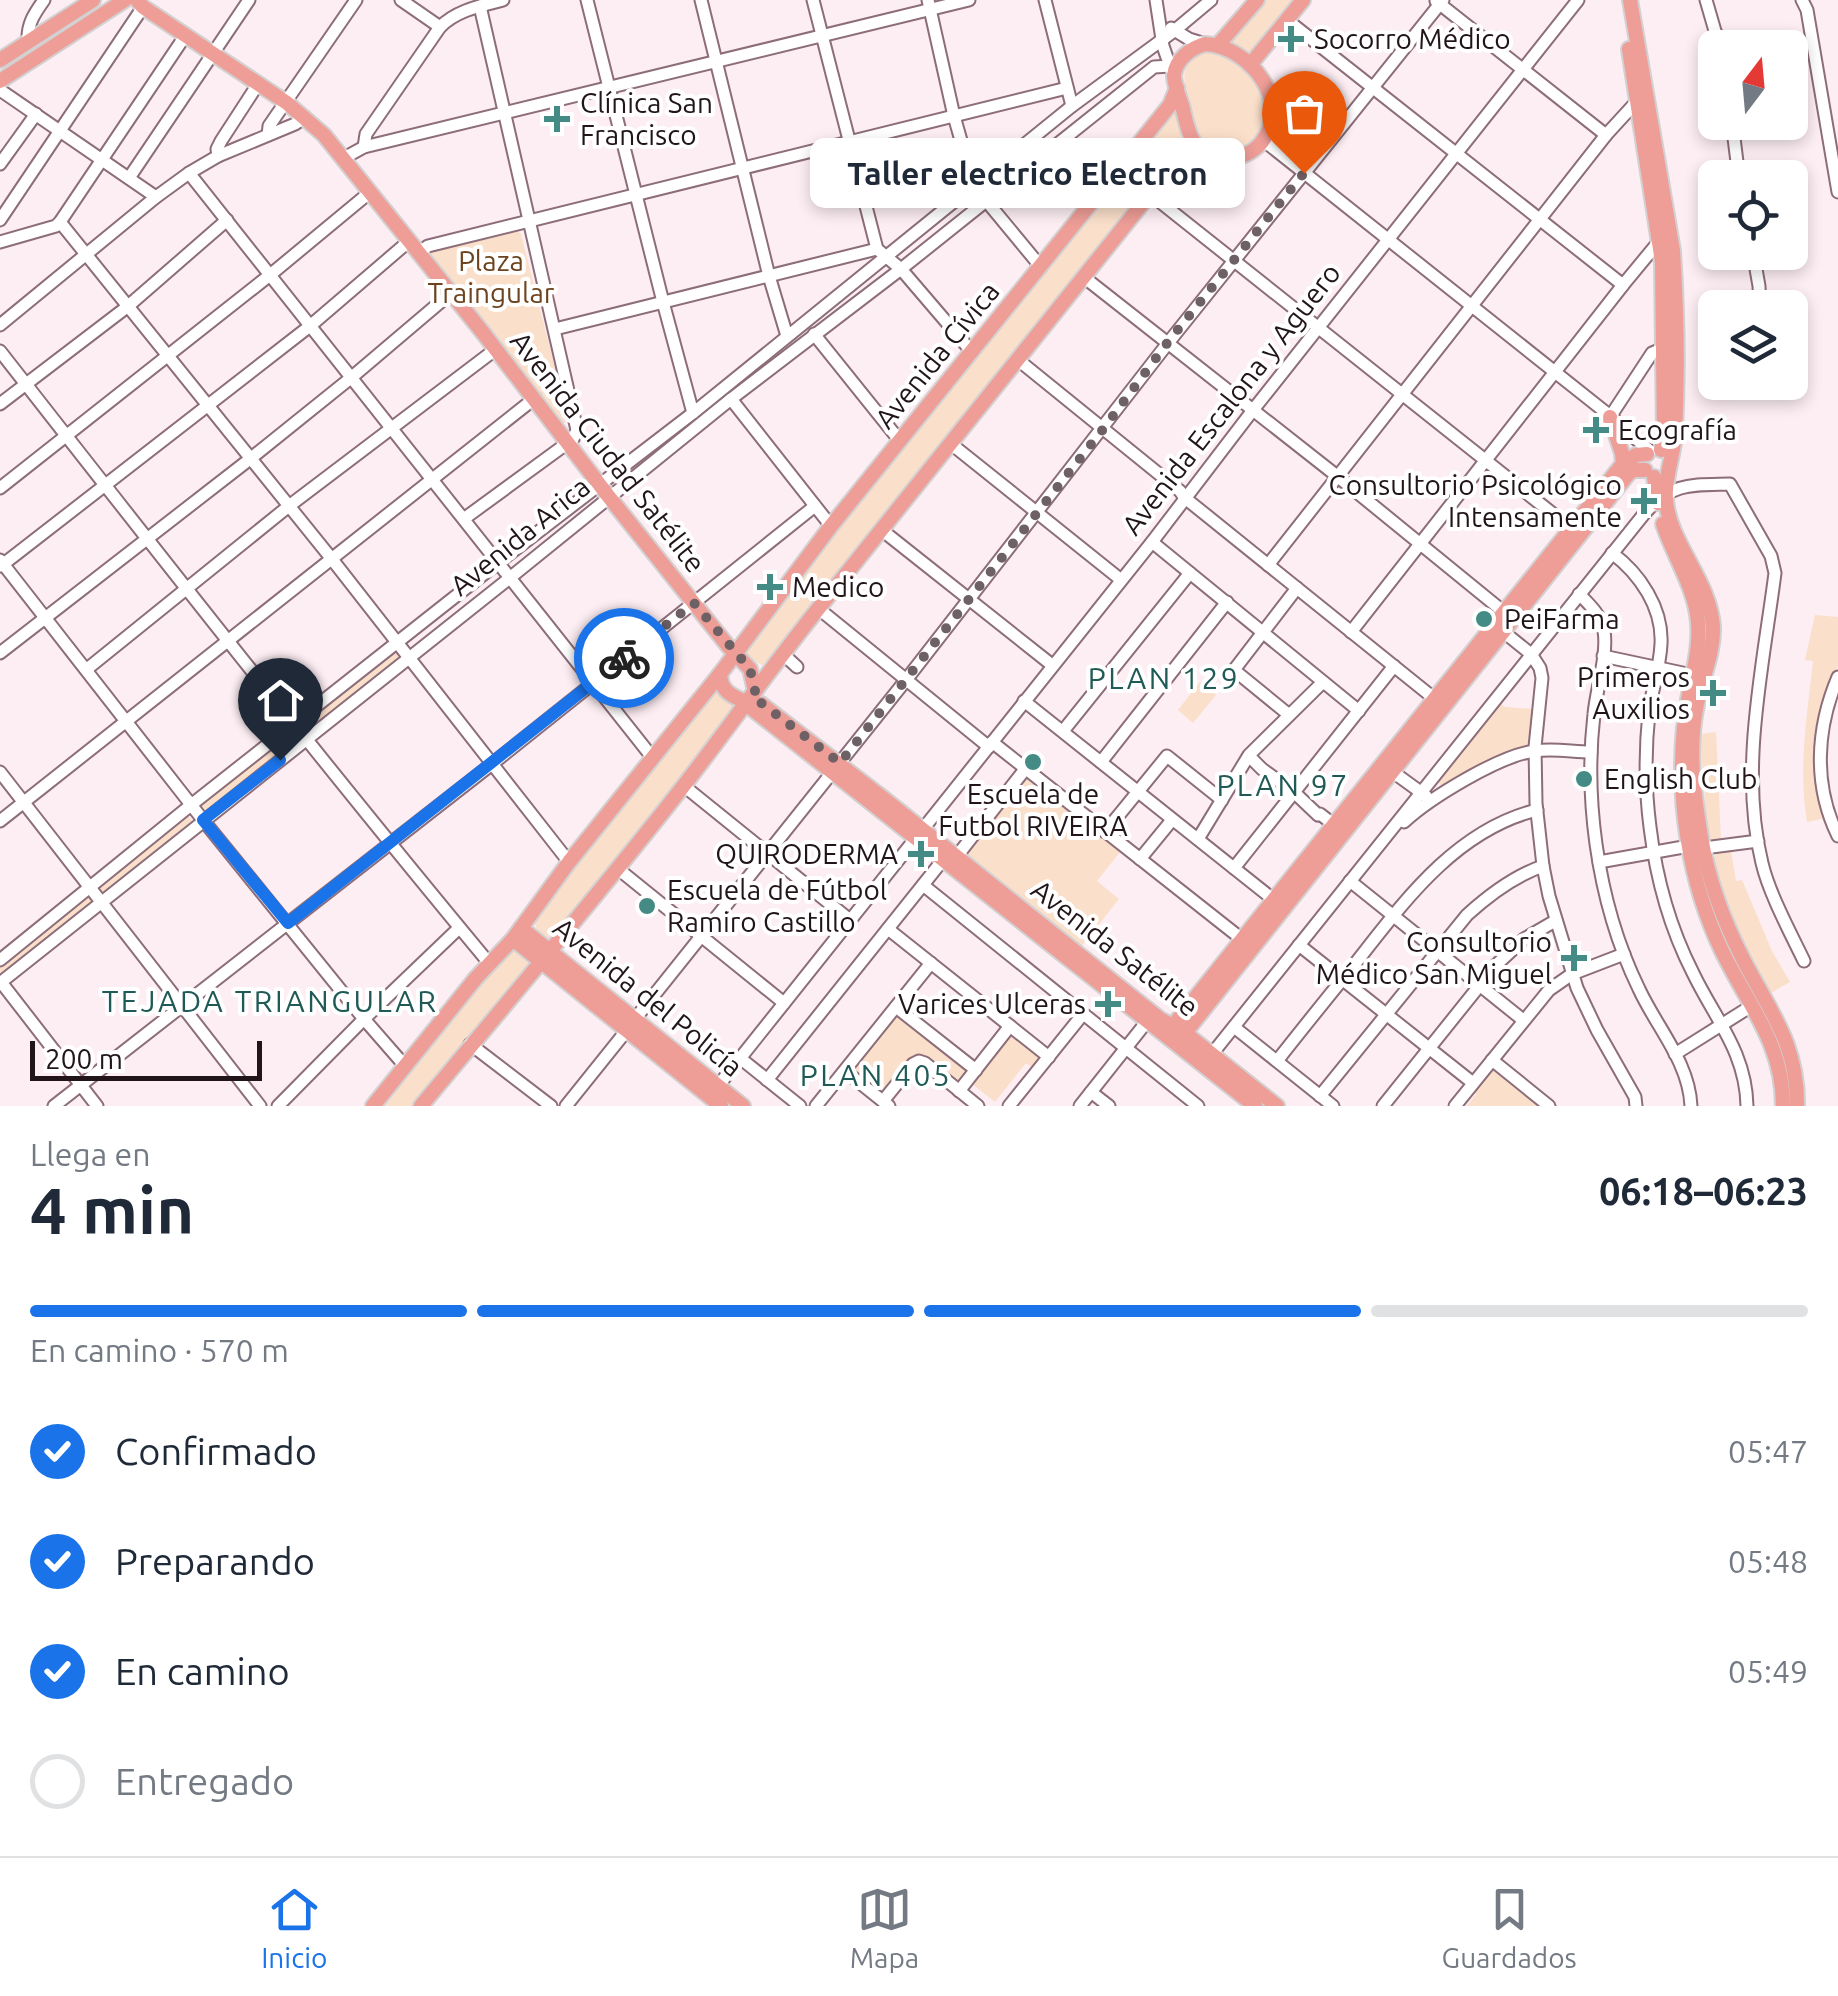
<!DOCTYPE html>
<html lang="es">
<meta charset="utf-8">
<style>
body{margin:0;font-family:Ubuntu,sans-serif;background:#f2f2f3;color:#1f2937;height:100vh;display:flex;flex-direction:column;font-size:38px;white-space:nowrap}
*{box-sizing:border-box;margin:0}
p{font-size:32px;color:#747a83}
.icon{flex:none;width:55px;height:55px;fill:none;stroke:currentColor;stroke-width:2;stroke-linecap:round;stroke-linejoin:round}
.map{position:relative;height:1106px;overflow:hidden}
.panel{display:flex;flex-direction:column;background:#fff;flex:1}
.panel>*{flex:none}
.needle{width:65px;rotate:16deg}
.controls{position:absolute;left:1698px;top:30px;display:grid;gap:20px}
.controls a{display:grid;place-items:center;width:110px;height:110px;border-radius:15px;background:#fff;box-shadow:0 5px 15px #0003;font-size:50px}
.scale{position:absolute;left:30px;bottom:25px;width:232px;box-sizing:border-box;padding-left:10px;border:5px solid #21151a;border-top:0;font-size:28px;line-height:35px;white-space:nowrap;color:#21151a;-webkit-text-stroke:8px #fff;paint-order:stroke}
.pin{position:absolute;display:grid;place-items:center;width:85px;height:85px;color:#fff;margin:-102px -42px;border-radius:50% 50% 50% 0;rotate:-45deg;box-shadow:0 0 10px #0007}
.pin .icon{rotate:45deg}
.courier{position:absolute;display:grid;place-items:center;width:100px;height:100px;margin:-50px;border:8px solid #1a73e8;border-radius:50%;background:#fff;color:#222;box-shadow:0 2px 12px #0007}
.bubble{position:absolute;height:70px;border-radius:15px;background:#fff;box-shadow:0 5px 15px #0003;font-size:32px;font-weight:700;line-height:70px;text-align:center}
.summary em{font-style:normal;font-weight:700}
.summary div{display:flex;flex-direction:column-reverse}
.summary{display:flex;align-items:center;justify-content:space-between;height:170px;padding:0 30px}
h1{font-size:65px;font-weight:700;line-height:75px}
.bar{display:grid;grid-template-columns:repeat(4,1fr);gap:15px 10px;align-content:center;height:120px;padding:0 30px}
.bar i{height:12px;border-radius:8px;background:#e0e1e3}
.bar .active{background:#1a73e8}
.bar p{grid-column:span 4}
ol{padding:0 30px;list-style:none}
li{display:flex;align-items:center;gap:30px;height:110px}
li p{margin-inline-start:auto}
li .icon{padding:10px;border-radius:50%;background:#1a73e8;color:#fff;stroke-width:4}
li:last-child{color:#747a83}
li i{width:55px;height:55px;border:5px solid #e0e1e3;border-radius:50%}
.tabs{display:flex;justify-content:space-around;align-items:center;height:140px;border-top:2px solid #e0e1e3;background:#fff;font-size:28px;color:#747a83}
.tabs a{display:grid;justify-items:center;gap:5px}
.tabs .active{color:#1a73e8}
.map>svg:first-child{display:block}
.green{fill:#fadfca}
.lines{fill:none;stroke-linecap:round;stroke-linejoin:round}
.minor-casing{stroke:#8c6d79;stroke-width:15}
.major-casing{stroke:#d3d0d1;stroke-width:18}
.minor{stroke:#fff;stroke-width:11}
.major{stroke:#ee9d97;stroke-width:14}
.done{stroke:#6e6166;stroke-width:10;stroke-dasharray:0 18}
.route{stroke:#1a73e8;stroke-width:12}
.poi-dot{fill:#458b85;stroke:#fff;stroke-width:4}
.labels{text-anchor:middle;stroke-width:8;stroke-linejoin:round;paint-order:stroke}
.poi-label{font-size:28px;fill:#21151a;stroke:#fff;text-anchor:start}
.park-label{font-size:28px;fill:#6c431e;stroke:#fff}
.street-label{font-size:28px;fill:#21151a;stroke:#fff}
.neighbourhood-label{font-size:30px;letter-spacing:2.5px;fill:#205a56;stroke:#fff}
</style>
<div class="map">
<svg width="1838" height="1106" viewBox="0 0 1838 1106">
<rect width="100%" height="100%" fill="#fdeef3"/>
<!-- green -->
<g class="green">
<polygon points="1264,0 1295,0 1251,56 1229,40"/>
<path d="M1213,51C1218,52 1223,52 1228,55C1232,57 1235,62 1239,66C1246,73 1254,80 1260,88C1273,108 1263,138 1242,147C1207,162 1199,137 1191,110C1183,83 1175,56 1213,51Z"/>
<path d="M1175,107L1182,141L863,545L763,665C757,664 744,653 743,647Z"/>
<polygon points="516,230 521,234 568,419 565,423 560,423 430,256 431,252 435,250"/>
<path d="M1815,615L1838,617C1838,632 1838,650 1838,665C1836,675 1829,684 1826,694C1812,738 1813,774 1826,818L1807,822C1798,768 1807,716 1813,661L1805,660Z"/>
<polygon points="395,651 400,657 307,733 302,727"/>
<polygon points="1200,682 1216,695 1193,723 1178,710"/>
<path d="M719,691L736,704L737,710L558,934C548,940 545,938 536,932L535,918L579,853L715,692Z"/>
<polygon points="1499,703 1505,707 1533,709 1529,743 1521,749 1445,785 1440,785 1438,779"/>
<polygon points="295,731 300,737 202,814 197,807"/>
<polygon points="1716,732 1721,841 1712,841 1707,830 1700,734"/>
<polygon points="1027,777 1120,852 1097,881 1119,899 1081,947 967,855"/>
<polygon points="188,816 194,823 0,976 0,965"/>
<path d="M1731,851L1736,881L1742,880L1772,951L1790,982L1769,994C1744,950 1724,907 1713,858L1718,852Z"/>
<polygon points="514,951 527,957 530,962 527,974 418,1106 379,1106 503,957"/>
<polygon points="897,1013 970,1070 960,1085 926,1060 884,1095 851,1069"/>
<polygon points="1011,1035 1039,1055 1039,1061 1033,1068 1026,1063 995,1102 972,1084"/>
<polygon points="1492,1066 1544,1106 1467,1106 1476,1094 1473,1091"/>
</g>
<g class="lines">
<!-- minor casing -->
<g class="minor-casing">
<g id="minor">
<polyline points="401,0 440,27"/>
<polyline points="587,0 663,302 693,413"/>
<polyline points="701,0 769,276 787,336"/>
<polyline points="813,0 877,249 901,269 972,352"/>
<polyline points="928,0 954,116 974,186 1041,267"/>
<polyline points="1045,0 1072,106"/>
<polyline points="1156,0 1163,46 1171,69"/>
<polyline points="1706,0 1715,31 1724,48"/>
<polyline points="1802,0 1807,10 1838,192"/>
<polyline points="1436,1 1606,135"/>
<polyline points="1287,20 1623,285"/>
<polyline points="1171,28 1189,39 1205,44"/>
<path d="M28,42C27,24 34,14 44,0"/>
<polyline points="0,90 156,197"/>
<polyline points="1732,122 1739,178"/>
<polyline points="268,135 269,126 356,0"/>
<polyline points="1263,140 1604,411 1650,451"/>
<path d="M364,147L366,134L440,27C457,10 480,6 503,0"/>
<polyline points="218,156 217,149 221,141 258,84"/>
<polyline points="342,159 364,147 969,0"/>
<polyline points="0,164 36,114"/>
<polyline points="189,173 652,757"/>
<polyline points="129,178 249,0"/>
<polyline points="1150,194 1577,533"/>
<polyline points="0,220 143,7"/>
<polyline points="60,222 331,558 569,862"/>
<polyline points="0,242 56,226 60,222 185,36"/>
<polyline points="1753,252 1759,286 1760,308"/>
<polyline points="418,253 428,246 1067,88"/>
<polyline points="1085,278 1337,476 1510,617"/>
<polyline points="0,325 156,197 189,173 218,156 295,124 305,117"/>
<polyline points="555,329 877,249"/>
<polyline points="814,334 900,441"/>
<path d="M0,351C161,557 322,762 489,963"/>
<polyline points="1017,359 1180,491 1185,498 1441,704"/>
<polyline points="1761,382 1761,386"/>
<polyline points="731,399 831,526"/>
<polyline points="0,404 127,307 227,220"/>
<polyline points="1610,417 1652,353 1664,348"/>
<polyline points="950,443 1120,579"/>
<polyline points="0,488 270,275 369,193"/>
<polyline points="465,518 573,439 577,430 480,6"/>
<polyline points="883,531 1052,665"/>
<polyline points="1152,542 1359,711"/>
<path d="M1612,553C1640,574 1663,608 1661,644C1660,667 1652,689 1649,712C1645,750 1645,789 1650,827C1656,877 1670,928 1693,973C1715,1019 1746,1052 1747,1106"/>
<polyline points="0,560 203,820 364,1019 405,1066"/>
<polyline points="1268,565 1606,135 1639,99"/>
<polyline points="1,566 310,326 408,242"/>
<path d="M1579,594C1590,605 1601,615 1604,631C1608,655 1596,690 1594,714C1589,757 1590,801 1596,844C1603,894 1617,944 1639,989C1657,1028 1689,1062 1691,1106"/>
<polyline points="819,609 989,747"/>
<polyline points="1500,629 1531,654 1540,668 1542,678 1535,747 1536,803 1543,866 1549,896 1577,988 1597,1030 1635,1097 1636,1106"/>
<polyline points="1351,632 1623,285 1661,239"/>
<polyline points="0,653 250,459 352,377 451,293"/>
<polyline points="783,654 797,667"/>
<polyline points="1603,656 1692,675"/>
<polyline points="87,669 289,506 496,349"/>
<path d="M1838,677C1816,729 1813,785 1838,836"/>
<polyline points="1024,701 1274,900"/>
<polyline points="1288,714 1234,670 1297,588"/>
<polyline points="1063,731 1190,573"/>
<polyline points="992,742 1243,940"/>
<polyline points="1252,759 1262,769 1291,790"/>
<polyline points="1101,762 1227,602"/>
<polyline points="0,772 260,1106"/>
<polyline points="1393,772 1426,796"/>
<polyline points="684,786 850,920"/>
<polyline points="1297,795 1318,815 1320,814 1329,821"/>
<polyline points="0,821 535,398"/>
<path d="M1404,822C1430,798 1500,755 1535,751C1553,748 1573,752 1591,752"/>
<polyline points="1105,832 1167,756 1222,800"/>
<polyline points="1198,839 1249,755 1323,682"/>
<polyline points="1704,848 1758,841"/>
<polyline points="957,856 1026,768"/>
<polyline points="1140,859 1172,820"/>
<polyline points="1599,862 1689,846"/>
<polyline points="617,868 784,1003"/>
<polyline points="1234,868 1394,666"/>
<polyline points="1350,881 1523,1020"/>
<polyline points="923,885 1198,1106"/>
<polyline points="888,929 1049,1057"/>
<polyline points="1299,945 1473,1083"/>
<polyline points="0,960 191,805 499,562 693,413 1072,106 1174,31 1211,0"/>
<polyline points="1,982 97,1106"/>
<polyline points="0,983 511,577 731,399 901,269 1154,67 1171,66"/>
<polyline points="896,1007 976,1070"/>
<polyline points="635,1019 906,680 1168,343 1443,0"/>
<polyline points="1234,1027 1333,1106"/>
<polyline points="470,1044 551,1106"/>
<path d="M1212,1054L1644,514C1672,482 1691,485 1730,484L1771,556L1775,573C1763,667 1739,770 1762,863C1769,893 1790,932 1804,961"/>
<polyline points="1675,1054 1753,1005"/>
<polyline points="740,1058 800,1106"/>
<polyline points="1492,1060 1549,1106"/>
<path d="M1277,1061C1302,1029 1328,997 1354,965C1403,903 1455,830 1537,810"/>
<polyline points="845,1071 889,1106"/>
<polyline points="767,1080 946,856"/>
<polyline points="718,1086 1152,542 1253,410 1578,0"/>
<polyline points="959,1091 1010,1026"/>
<polyline points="1091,1092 1109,1106"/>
<path d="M1320,1096L1467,915C1489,895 1514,876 1543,866"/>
<polyline points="883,1101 913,1064 919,1061 925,1063 978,1106"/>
<polyline points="54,1106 492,764 815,506"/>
<polyline points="278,1106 364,1019 459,928"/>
<polyline points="566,1106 627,1030"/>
<polyline points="816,1106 931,963"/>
<polyline points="1009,1106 1083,1014"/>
<polyline points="1080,1106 1152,1015"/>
<polyline points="1383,1106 1496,965 1524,939 1555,921"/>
<polyline points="1455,1106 1549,990 1572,974 1624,954"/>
</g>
</g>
<!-- major casing -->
<g class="major-casing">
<g id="major">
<polyline points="137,0 143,7 287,103 324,135 484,334 609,497 728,646 750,669 755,691"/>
<path d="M1630,0L1673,251C1677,311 1678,372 1675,433C1674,456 1664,477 1666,500C1669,543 1710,580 1713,627C1714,655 1700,682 1696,709C1688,751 1694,795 1701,837C1708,878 1724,922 1743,959C1769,1010 1798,1044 1797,1106"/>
<path d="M1205,44C1249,46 1294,102 1261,143C1244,163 1209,164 1194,142C1187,132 1185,117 1182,105C1179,97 1174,84 1174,75C1176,59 1191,48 1205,44Z"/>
<polyline points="1218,45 1257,0"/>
<polyline points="1629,49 1662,262 1664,437 1661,450"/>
<polyline points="0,60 93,0"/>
<polyline points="1250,65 1303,0"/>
<polyline points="0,81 125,0"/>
<polyline points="1610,417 1622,453 1623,464"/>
<polyline points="1654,477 1658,503"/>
<path d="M1663,524C1673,554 1692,583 1697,614C1702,643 1693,671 1688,700"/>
<path d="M720,674C721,689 728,694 741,700L1255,1106"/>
<polyline points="761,704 883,798 1160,1019 1185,1033 1277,1106"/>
<path d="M1684,727C1677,802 1689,882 1722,951C1748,1005 1783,1043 1783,1106"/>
<polyline points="521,928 743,1106"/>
<polyline points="513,939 721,1106"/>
<polyline points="1171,1038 1172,1027 1621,466 1636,455 1647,454"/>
<polyline points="1171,1038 1185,1033 1189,1028 1629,473 1634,470 1645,470"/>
<polyline points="373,1106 476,978 513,939 569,862 720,674 831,526 1170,105 1177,88"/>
<path d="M421,1106C510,999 600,893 685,784C730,726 772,666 818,609C940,458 1061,306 1182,154L1189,150L1201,149"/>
</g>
</g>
<!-- minor -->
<use href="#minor" class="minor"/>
<!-- major -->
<use href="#major" class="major"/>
</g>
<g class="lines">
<!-- done -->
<polyline class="done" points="624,658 694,603 750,669 755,691 752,696 840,763 1104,428 1168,342 1304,173"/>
<!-- route -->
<polyline class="route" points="280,760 203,820 288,923 624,658"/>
</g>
<!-- markers -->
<g class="poi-dot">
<path d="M1286 24h10v10h10v10h-10v10h-10v-10h-10v-10h10z"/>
<path d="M552 104h10v10h10v10h-10v10h-10v-10h-10v-10h10z"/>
<path d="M1591 415h10v10h10v10h-10v10h-10v-10h-10v-10h10z"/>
<path d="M1639 486h10v10h10v10h-10v10h-10v-10h-10v-10h10z"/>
<path d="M765 572h10v10h10v10h-10v10h-10v-10h-10v-10h10z"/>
<circle cx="1484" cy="619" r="10"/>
<path d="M1708 678h10v10h10v10h-10v10h-10v-10h-10v-10h10z"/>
<circle cx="1033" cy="762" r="10"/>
<circle cx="1584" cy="779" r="10"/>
<path d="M916 839h10v10h10v10h-10v10h-10v-10h-10v-10h10z"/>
<circle cx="647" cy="906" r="10"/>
<path d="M1569 943h10v10h10v10h-10v10h-10v-10h-10v-10h10z"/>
<path d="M1103 989h10v10h10v10h-10v10h-10v-10h-10v-10h10z"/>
</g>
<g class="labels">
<!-- poi labels -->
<g class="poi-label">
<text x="1314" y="49">Socorro Médico</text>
<text x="580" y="113">Clínica San<tspan x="580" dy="32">Francisco</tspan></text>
<text x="1618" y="440">Ecografía</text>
<text x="1622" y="495" text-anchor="end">Consultorio Psicológico<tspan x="1622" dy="32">Intensamente</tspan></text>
<text x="792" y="597">Medico</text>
<text x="1504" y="629">PeiFarma</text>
<text x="1690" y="687" text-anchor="end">Primeros<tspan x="1690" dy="32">Auxilios</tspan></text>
<text x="1604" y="789">English Club</text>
<text x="1033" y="804" text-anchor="middle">Escuela de<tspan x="1033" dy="32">Futbol RIVEIRA</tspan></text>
<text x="898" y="864" text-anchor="end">QUIRODERMA</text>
<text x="667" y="900">Escuela de Fútbol<tspan x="667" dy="32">Ramiro Castillo</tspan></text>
<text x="1552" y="952" text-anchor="end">Consultorio<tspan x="1552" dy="32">Médico San Miguel</tspan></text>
<text x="1086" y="1014" text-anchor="end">Varices Ulceras</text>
</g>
<!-- park labels -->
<g class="park-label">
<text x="491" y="271">Plaza<tspan x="491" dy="32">Traingular</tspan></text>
</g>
<!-- street labels -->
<g class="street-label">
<text transform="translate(937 355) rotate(-51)" y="10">Avenida Cívica</text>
<text transform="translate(1231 399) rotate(-52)" y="10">Avenida Escalona y Aguero</text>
<text transform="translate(608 452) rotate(52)" y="10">Avenida Ciudad Satélite</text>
<text transform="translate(520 536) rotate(-39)" y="10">Avenida Arica</text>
<text transform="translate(1115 948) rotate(38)" y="10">Avenida Satélite</text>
<text transform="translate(648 997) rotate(39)" y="10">Avenida del Policía</text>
</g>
<!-- neighbourhood labels -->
<g class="neighbourhood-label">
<text x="1164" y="689">PLAN 129</text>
<text x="1283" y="796">PLAN 97</text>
<text x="270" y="1012">TEJADA TRIANGULAR</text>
<text x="876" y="1086">PLAN 405</text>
</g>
</g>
</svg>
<div class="controls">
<a><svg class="needle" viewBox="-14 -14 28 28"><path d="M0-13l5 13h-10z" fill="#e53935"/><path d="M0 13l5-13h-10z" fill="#747a83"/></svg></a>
<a><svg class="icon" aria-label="locate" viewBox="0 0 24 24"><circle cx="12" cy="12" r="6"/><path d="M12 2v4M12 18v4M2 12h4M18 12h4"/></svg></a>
<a><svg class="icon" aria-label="layers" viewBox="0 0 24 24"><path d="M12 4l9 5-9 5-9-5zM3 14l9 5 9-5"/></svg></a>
</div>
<div class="scale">200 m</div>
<div class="pin" style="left:1304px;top:173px;background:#ea580c"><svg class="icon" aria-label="bag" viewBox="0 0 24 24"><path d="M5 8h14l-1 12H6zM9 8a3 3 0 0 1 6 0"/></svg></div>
<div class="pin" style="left:280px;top:760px;background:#1f2937"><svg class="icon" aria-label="home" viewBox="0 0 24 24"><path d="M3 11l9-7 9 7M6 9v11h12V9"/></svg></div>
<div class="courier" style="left:624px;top:658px"><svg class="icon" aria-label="bike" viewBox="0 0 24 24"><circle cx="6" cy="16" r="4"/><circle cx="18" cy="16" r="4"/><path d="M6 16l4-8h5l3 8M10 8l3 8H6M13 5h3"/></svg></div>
<div class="bubble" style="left:810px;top:138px;width:435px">Taller electrico Electron</div>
</div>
<section class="panel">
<div class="summary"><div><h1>4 min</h1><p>Llega en</p></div><em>06:18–06:23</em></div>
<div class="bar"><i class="active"></i><i class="active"></i><i class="active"></i><i></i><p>En camino · 570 m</p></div>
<ol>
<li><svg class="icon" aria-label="check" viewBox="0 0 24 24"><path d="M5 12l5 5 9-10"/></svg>Confirmado<p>05:47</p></li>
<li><svg class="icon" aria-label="check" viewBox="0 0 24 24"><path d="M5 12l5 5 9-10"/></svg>Preparando<p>05:48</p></li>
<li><svg class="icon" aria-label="check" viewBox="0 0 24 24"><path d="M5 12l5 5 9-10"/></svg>En camino<p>05:49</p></li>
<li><i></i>Entregado</li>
</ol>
</section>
<nav class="tabs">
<a class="active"><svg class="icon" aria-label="home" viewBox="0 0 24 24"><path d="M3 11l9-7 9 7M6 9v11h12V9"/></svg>Inicio</a>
<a><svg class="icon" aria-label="map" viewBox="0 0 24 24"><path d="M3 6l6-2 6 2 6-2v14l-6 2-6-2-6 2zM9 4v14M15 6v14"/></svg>Mapa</a>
<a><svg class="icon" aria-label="saved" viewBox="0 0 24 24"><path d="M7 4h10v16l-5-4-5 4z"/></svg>Guardados</a>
</nav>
